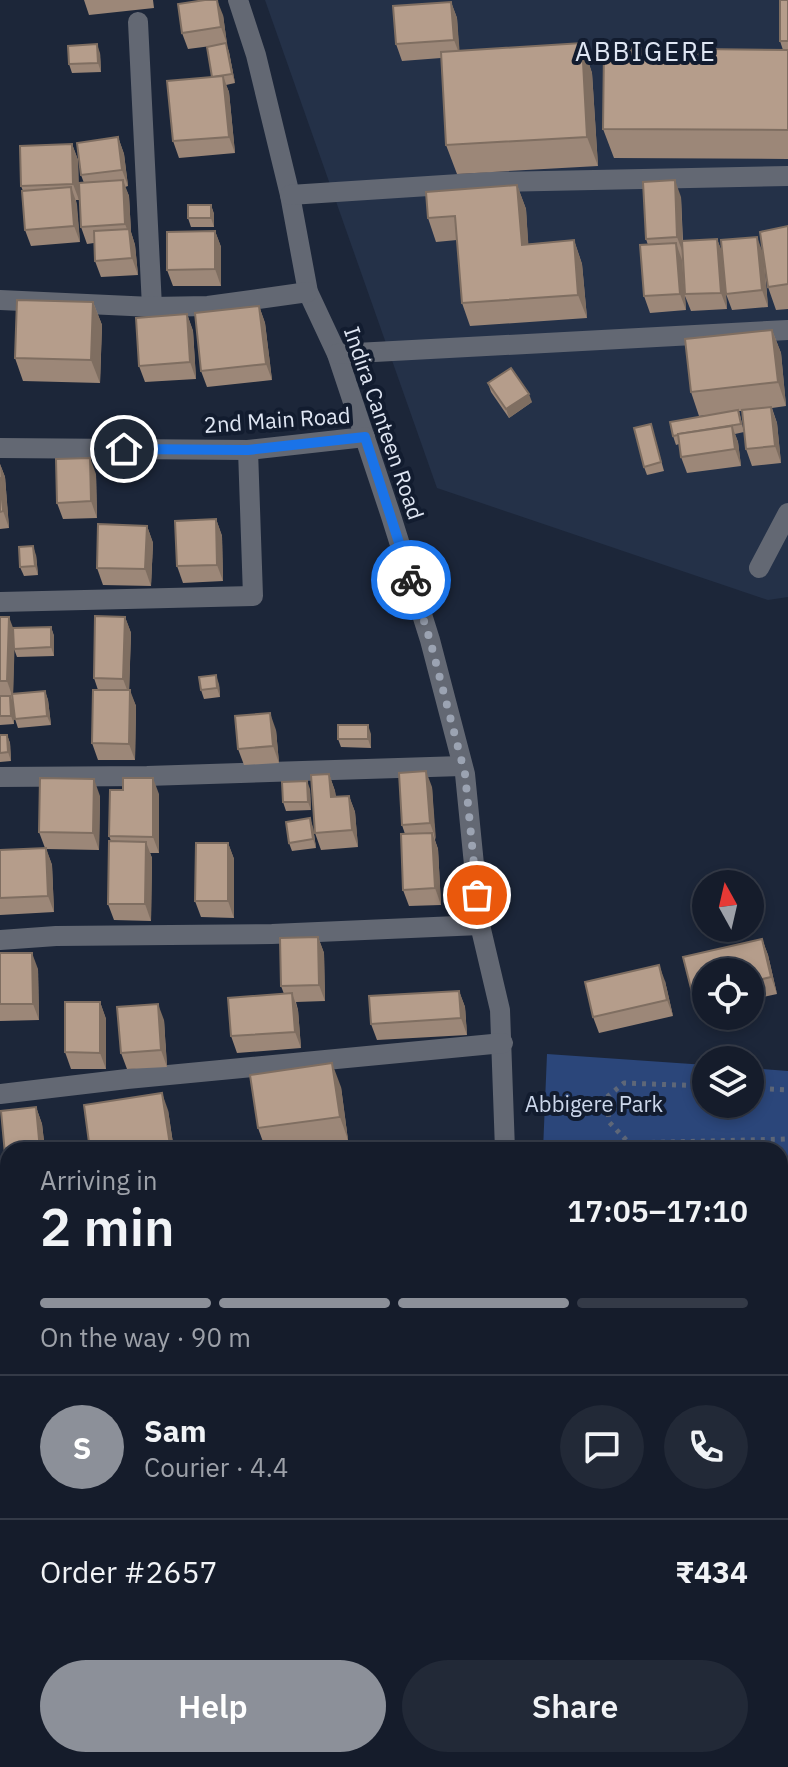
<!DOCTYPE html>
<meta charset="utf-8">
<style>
body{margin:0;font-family:"IBM Plex Sans",sans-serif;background:#222937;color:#f1f3f6;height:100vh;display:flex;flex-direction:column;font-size:30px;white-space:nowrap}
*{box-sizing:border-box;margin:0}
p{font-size:26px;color:#9da1a9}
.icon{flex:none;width:44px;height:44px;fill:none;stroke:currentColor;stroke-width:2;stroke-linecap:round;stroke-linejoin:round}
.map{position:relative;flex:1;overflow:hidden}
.drawer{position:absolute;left:0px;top:1142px;width:788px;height:626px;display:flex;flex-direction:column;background:#151c2b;border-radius:24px 24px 0 0;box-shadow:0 4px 12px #0003,0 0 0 2px #343a47}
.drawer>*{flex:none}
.needle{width:52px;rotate:352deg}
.fabs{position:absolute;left:692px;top:870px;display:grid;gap:16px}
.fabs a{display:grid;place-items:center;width:72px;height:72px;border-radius:50%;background:#151c2b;box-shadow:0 4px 12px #0003,0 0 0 2px #343a47;font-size:40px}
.pin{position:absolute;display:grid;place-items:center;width:68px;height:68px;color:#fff;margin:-34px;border:4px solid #fff;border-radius:50%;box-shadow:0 2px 8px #0007}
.courier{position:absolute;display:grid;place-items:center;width:80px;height:80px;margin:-40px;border:6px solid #1a73e8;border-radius:50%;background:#fff;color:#222;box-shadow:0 2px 10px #0007}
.summary em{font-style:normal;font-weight:600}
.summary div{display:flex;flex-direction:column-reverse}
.summary{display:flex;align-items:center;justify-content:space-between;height:136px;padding:0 40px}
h1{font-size:52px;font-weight:600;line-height:60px}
.bar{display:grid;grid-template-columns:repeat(4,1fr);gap:12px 8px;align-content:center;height:96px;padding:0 40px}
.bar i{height:10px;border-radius:6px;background:#343a47}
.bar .active{background:#8c9099}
.bar p{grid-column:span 4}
.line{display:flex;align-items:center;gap:20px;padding:0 40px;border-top:2px solid #343a47}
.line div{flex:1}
.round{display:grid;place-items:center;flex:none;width:84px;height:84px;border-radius:42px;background:#222937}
.button{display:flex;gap:16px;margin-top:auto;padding:16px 40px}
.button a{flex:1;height:92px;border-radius:48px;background:#8c9099;color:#fff;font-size:32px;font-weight:600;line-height:92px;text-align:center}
.button a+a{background:#222937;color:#f1f3f6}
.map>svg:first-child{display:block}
.built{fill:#243148}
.green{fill:#2b467a}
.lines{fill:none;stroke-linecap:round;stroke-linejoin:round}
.path{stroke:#5e6778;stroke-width:5;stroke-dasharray:4 6;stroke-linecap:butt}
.lane{stroke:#636873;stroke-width:12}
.street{stroke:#636873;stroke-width:20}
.secondary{stroke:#858e9f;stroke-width:20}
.wall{fill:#9c8778}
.shaded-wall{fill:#7f6e61}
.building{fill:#b59d8b;stroke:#7f6e61;stroke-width:2}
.done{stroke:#9ba3b2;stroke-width:8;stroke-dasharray:0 14.4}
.route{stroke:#1a73e8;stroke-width:10}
.labels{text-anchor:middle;stroke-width:8;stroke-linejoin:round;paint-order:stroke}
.street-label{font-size:22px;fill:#dfe6f3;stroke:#121c2f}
.park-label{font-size:22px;fill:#ccd7eb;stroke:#121c2f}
.quarter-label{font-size:26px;letter-spacing:2px;fill:#dfe6f3;stroke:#121c2f}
</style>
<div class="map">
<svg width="788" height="1767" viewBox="0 0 788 1767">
<rect width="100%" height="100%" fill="#1c2639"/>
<!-- built -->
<polygon class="built" points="265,0 788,0 788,597 768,600 437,488"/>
<!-- green -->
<polygon class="green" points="547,1054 706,1065 706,1104 750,1104 750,1068 788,1071 788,1714 780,1714 780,1150 543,1150"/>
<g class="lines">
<!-- path -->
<g class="path">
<polyline points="706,1086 624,1083 607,1097 609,1122 629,1143 788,1139"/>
<polyline points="750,1088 788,1090"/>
<polyline points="780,1286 788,1276"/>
<polyline points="780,1480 788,1479"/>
</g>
<!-- lane -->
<polyline class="lane" points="780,1702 782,1702 780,1721"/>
<!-- street -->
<g class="street">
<polyline points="238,0 256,55 290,195 308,292 337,354 391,516 430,640 465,774 480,925 500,1010 505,1150"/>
<polyline points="138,22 152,307"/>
<polyline points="290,195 490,182 788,176"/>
<polyline points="0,300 152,307 208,306 308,292"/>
<polyline points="337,354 788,330"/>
<polyline points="0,448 248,450 365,437"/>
<polyline points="759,568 788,513"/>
<polyline points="0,602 253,596 248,450"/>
<polyline points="0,777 147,776 462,766"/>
<polyline points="0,940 56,936 272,934 480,925"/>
<polyline points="0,1094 127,1079 503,1043"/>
<polyline points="0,1259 8,1258"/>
<polyline points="0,1359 8,1358"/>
<polyline points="133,1767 133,1760"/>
<polyline points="300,1767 301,1760"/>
</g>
<!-- secondary -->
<g class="secondary">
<polyline points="0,1471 8,1477"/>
<polyline points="0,1702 8,1703"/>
<polyline points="780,1743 788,1744"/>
<polyline points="353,1760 362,1767"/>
</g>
</g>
<!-- wall -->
<g class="wall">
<polygon points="84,0 153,0 154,8 89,15"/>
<polygon points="788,0 788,159 614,158 603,129 783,50 780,41"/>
<polygon points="451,2 457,18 459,51 582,43 592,73 598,166 457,174 446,145 441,58 402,61 396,44"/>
<polygon points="223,15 227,44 226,44 229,52 235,83 226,85 229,92 235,153 179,158 173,141 212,77 211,46 188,49 182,33"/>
<polygon points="100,53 101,72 72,73 69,64"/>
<polygon points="118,137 124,154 128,186 125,187 129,196 131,232 135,245 138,275 101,277 95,261 94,243 87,244 81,227 84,183 81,175"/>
<polygon points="72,144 78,160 79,200 76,200 80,242 31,246 25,230 23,191 21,186"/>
<polygon points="517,185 526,209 528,244 574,240 582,264 587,318 470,326 462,303 457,240 436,242 428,218"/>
<polygon points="681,197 683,241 717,239 722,252 763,252 788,226 788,309 776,310 768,287 764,257 768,307 732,310 726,294 725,279 727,309 691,311 685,296 686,310 650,313 644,296 648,245 646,239"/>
<polygon points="211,205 214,214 214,227 191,227 188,218"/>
<polygon points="215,231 221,247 221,286 173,286 167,270"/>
<polygon points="93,302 102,325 100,383 23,381 15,358"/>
<polygon points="259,306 265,323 272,380 207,387 201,371"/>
<polygon points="187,314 193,331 196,379 145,382 139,366"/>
<polygon points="772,330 781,353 786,406 772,408 777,423 781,463 752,466 746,449 743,411 739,411 744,432 735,434 738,442 741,466 687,473 681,457 679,444 676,445 673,436 725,413 699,416 691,392"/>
<polygon points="488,383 532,402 509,418 491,392"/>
<polygon points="651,424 664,471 647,475 644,467"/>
<polygon points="0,464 5,477 9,528 0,529"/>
<polygon points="96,474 97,518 63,519 57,503"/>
<polygon points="216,519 222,536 223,581 183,583 177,566"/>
<polygon points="147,526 153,543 151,586 103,585 97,568"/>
<polygon points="36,555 38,575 24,576 20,567"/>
<polygon points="0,617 14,630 51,627 54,636 54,656 17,657 14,649 13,694 45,691 48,700 51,725 18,728 15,719 14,709 14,724 0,725"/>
<polygon points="125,617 131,633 129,690 136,706 135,760 98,760 92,743 98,690 94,678"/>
<polygon points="219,684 220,697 204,699 201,690"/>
<polygon points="276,730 279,763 244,765 238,749"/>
<polygon points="371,734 371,748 341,747 338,739"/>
<polygon points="0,735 7,735 10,743 11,761 0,762"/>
<polygon points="329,774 335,791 336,797 349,796 355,812 358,847 321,850 315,833"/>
<polygon points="432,787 435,840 438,849 441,905 409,906 403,890 405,834 402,825"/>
<polygon points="310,789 311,810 286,811 283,802"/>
<polygon points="159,794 159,853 150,853 152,858 151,921 114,920 108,904 111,841 109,836"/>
<polygon points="100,796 99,850 46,849 52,865 54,912 0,915 0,850 45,848 39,832"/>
<polygon points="313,827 316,848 292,851 289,843"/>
<polygon points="228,843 234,859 234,918 201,917 195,901"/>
<polygon points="318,937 324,953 325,1001 296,1002 298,1010 301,1048 237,1053 231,1036 284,994 281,986"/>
<polygon points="762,939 768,955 777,994 750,1000 750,972 706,972 706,1011 699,1012 693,996 683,957"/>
<polygon points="0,953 38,969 39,1020 0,1021"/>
<polygon points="665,981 673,1016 599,1033 593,1017"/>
<polygon points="459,991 465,1007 467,1035 377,1040 371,1024"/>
<polygon points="100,1002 106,1019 106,1069 71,1069 65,1052"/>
<polygon points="164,1020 167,1067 127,1069 121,1053"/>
<polygon points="341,1087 348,1140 279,1150 266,1150 258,1128"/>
<polygon points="36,1107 42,1124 45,1150 8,1150 8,1212 3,1199 1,1162 7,1161 5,1154 1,1111"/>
<polygon points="168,1110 174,1150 90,1150"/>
<polygon points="8,1524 8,1678 0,1678 0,1529"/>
</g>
<!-- shaded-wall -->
<g class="shaded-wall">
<polygon points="217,0 223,15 227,44 221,27"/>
<polygon points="451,2 457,18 460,56 454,40"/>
<polygon points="226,43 229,52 235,83 232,74"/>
<polygon points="582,43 592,73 598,166 587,137"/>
<polygon points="97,44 100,53 101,72 98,63"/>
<polygon points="223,76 229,92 235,153 229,137"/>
<polygon points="118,137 124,154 128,186 122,170"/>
<polygon points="72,144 78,160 79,200 73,184"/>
<polygon points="123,180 129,196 131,232 135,245 138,275 132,258 130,237 125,224"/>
<polygon points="675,180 681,197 683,253 677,237"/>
<polygon points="517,185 526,209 530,268 522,245"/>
<polygon points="71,187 77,204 80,242 74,226"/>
<polygon points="211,205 214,214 214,227 211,218"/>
<polygon points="215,231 221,247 221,286 215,269"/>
<polygon points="757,237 763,253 768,307 762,290"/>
<polygon points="717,239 723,255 727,309 721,293"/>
<polygon points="574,240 582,264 587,318 578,295"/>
<polygon points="676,243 682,260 686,310 680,294"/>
<polygon points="93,302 102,325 100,383 91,360"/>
<polygon points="259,306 265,323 272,380 266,364"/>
<polygon points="187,314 193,331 196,379 190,362"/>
<polygon points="772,330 781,353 786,406 778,382"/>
<polygon points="529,394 532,402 509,418 506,409"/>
<polygon points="771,407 777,423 781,463 775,446"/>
<polygon points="732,426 738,442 741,466 735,449"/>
<polygon points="90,458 96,474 97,518 91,501"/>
<polygon points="0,464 5,477 9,528 3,511"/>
<polygon points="216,519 222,536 223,581 217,565"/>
<polygon points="147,526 153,543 151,586 145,569"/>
<polygon points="33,546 36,555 38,575 35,566"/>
<polygon points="9,617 15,633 13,698 7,681"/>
<polygon points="125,617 131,633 129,695 123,679"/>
<polygon points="51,627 54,636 54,656 51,647"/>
<polygon points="216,675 219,684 220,697 217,688"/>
<polygon points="130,690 136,706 135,760 129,744"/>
<polygon points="45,691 48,700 51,725 47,716"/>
<polygon points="10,696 14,704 14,724 11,716"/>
<polygon points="270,713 276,730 279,763 273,746"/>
<polygon points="368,725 371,734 371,748 368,739"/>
<polygon points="7,735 10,743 11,761 8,752"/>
<polygon points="426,771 432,787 436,840 430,823"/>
<polygon points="329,774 335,791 337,814 331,797"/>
<polygon points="153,778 159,794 159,853 153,837"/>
<polygon points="94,779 100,796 99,850 93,833"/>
<polygon points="307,781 310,789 311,810 308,802"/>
<polygon points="349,796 355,812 358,847 352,830"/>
<polygon points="310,818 313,827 316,848 313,839"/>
<polygon points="432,833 438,849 441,905 435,888"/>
<polygon points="146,842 152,858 151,921 145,904"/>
<polygon points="228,843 234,859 234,918 228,901"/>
<polygon points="46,848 52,865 54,912 48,896"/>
<polygon points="318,937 324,953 325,1001 319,985"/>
<polygon points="762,939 768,955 777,994 771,977"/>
<polygon points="32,953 38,969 39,1020 33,1004"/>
<polygon points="659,965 665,981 673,1016 667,1000"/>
<polygon points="459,991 465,1007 467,1035 461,1018"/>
<polygon points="292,993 298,1010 301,1048 295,1032"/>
<polygon points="100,1002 106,1019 106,1069 100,1053"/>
<polygon points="158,1004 164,1020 167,1067 161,1050"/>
<polygon points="332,1063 341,1087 348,1140 340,1117"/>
<polygon points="162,1093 168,1110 174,1150 172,1150 170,1145"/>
<polygon points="36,1107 42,1124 45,1150 40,1150"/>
</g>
<!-- building -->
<g class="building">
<polygon points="205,0 217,0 221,27 182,33 178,4"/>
<rect x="780" y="0" width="8" height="41"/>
<polygon points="451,2 454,40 396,44 393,6"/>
<polygon points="226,43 232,74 212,77 207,47"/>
<polygon points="582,43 587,137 446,145 441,52"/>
<polygon points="97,44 98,63 69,64 68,46"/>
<polygon points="604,48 788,50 788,130 603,129"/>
<polygon points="223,76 229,137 173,141 167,81"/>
<polygon points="118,137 122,170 81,175 77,143"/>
<polygon points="72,144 73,184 21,186 20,146"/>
<polygon points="123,180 125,224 81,227 79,183"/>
<polygon points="675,180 677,237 646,239 643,182"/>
<polygon points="517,185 522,245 574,240 578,295 462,303 455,216 428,218 426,192"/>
<polygon points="71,187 74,226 25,230 22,191"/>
<rect x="188" y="205" width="23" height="13"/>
<polygon points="788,226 788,284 768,287 760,232"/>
<polygon points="129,229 132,258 95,261 94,231"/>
<polygon points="215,231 215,269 167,270 167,232"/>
<polygon points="757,237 762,290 726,294 721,240"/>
<polygon points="717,239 721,293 685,294 682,241"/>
<polygon points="676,243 680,294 644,296 640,245"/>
<polygon points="17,300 93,302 91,360 15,358"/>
<polygon points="259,306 266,364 201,371 195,313"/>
<polygon points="187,314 190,362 139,366 136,318"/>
<polygon points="772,330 778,382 691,392 685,339"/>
<polygon points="511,368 529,394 506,409 488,383"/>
<polygon points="771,407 775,446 746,449 742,410"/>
<polygon points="738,410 741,424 678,434 678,435 673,436 670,422"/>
<polygon points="651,424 661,462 644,467 634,428"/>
<polygon points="732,426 735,449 681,457 678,434"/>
<polygon points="90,458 91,501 57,503 56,459"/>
<polygon points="0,477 3,511 0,512"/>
<polygon points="216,519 217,565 177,566 175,521"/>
<polygon points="98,524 147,526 145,569 97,568"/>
<polygon points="33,546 35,566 20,567 19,547"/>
<polygon points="95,616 125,617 123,679 94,678"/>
<polygon points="0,617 9,617 7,681 0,681"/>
<polygon points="51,627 51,647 14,649 13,628"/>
<polygon points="216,675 217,688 201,690 199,677"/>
<polygon points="93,690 130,690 129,744 92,743"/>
<polygon points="45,691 47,716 15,719 12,694"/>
<polygon points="0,696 10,696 11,716 0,716"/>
<polygon points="270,713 273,746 238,749 235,716"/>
<rect x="338" y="725" width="30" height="14"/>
<polygon points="0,735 7,735 8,752 0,753"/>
<polygon points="426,771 430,823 402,825 399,773"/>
<polygon points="329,774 331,797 349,796 352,830 315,833 311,775"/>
<polygon points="40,778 94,779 93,833 39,832"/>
<polygon points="123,778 153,778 153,837 109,836 110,790 123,790"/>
<polygon points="307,781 308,802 283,802 282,782"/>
<polygon points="310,818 313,839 289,843 286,822"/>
<polygon points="432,833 435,888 403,890 401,834"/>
<polygon points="109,841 146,842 145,904 108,904"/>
<polygon points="196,843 228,843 228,901 195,901"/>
<polygon points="46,848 48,896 0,898 0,850"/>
<polygon points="318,937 319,985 281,986 280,938"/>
<polygon points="762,939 771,977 750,982 750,972 706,972 706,993 693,996 683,957"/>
<polygon points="0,953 32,953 33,1004 0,1004"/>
<polygon points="659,965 667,1000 593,1017 585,982"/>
<polygon points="459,991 461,1018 371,1024 369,996"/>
<polygon points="292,993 295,1032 231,1036 228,998"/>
<polygon points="65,1002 100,1002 100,1053 65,1052"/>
<polygon points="158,1004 161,1050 121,1053 117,1007"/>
<polygon points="332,1063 340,1117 258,1128 250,1075"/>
<polygon points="162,1093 170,1145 137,1150 90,1150 84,1105"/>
<polygon points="36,1107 40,1150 8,1150 8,1154 5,1154 1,1111"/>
<polygon points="8,1161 8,1199 3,1199 1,1162"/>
<polygon points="8,1524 8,1650 0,1649 0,1529"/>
<rect x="29" y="1760" width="35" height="7"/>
<polygon points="315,1760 336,1760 336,1767 314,1767"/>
<polygon points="231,1761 275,1764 275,1767 231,1767"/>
</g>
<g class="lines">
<!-- done -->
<polyline class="done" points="411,580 430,640 465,774 477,895"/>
<!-- route -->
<polyline class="route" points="124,449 248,450 365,437 411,580"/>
</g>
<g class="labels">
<!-- street labels -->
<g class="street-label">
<text transform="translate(277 420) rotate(-4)" y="8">2nd Main Road</text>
<text transform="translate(384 423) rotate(71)" y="8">Indira Canteen Road</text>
</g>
<!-- park labels -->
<g class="park-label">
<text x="594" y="1112">Abbigere Park</text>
</g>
<!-- quarter labels -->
<g class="quarter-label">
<text x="646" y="61">ABBIGERE</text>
</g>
</g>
</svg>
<div class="fabs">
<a><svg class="needle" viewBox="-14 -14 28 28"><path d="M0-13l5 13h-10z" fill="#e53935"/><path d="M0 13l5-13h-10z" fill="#9da1a9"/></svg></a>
<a><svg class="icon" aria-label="locate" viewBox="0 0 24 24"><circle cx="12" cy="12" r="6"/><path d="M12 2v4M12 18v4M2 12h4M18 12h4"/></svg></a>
<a><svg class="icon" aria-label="layers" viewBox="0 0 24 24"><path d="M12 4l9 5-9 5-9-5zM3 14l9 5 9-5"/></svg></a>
</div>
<div class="pin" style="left:477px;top:895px;background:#ea580c"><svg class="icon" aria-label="bag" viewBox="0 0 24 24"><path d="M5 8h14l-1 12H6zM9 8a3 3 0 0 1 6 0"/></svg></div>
<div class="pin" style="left:124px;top:449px;background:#1f2937"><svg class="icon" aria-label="home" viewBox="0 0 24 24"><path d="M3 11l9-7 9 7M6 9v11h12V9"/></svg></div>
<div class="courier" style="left:411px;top:580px"><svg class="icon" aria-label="bike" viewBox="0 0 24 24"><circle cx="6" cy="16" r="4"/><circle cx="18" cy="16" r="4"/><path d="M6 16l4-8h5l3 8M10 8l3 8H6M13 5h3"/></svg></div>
<section class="drawer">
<div class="summary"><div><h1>2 min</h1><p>Arriving in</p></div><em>17:05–17:10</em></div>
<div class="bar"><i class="active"></i><i class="active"></i><i class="active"></i><i></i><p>On the way · 90 m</p></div>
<div class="line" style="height:144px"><b class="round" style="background:#8c9099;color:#fff">S</b><div><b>Sam</b><p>Courier · 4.4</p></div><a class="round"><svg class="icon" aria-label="chat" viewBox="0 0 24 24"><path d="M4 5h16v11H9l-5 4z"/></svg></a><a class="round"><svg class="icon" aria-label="phone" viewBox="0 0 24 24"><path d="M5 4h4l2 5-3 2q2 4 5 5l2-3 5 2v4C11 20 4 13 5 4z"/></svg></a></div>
<div class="line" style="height:104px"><div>Order #2657</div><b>₹434</b></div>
<div class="button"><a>Help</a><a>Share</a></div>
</section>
</div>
